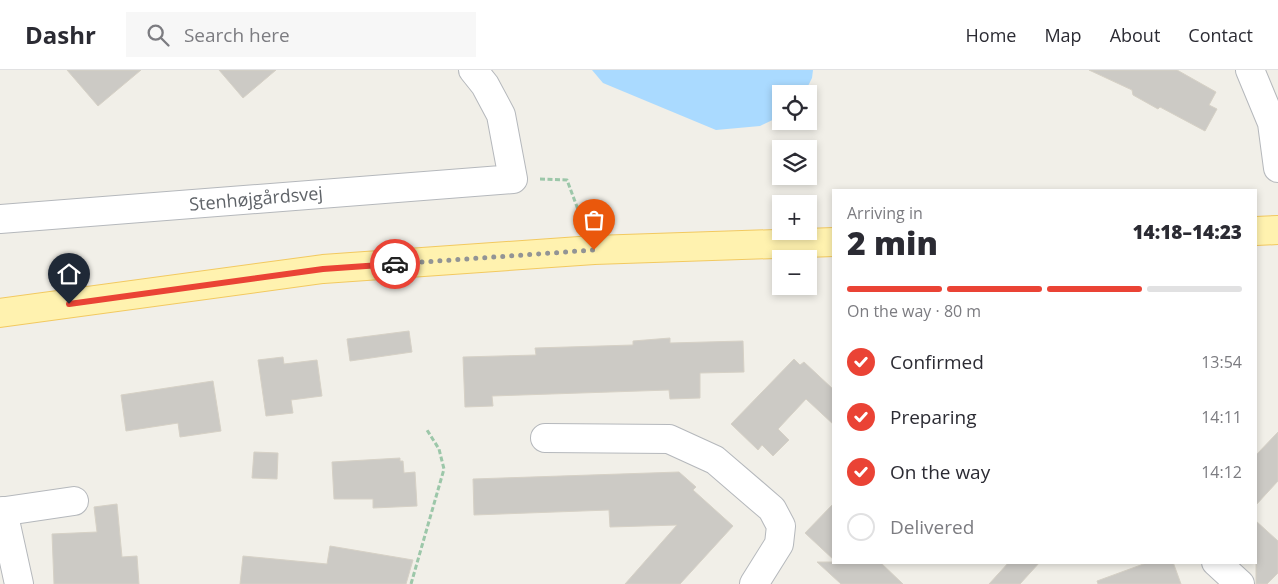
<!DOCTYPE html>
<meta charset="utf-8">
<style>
body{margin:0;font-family:"Open Sans",sans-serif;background:#f7f7f7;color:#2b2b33;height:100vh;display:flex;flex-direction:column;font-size:19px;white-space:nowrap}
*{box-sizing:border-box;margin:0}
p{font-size:16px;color:#7c7c81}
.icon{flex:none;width:28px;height:28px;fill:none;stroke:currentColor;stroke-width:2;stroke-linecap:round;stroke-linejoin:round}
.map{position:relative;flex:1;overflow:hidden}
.sheet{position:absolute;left:832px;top:119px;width:425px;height:375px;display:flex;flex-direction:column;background:#fff;border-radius:0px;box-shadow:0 2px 8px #0003}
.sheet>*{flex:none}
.buttons{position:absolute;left:772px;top:15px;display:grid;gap:10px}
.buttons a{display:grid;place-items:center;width:45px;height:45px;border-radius:0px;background:#fff;box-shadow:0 2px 8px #0003;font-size:25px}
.pin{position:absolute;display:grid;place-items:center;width:42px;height:42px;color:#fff;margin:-51px -21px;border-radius:50% 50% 50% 0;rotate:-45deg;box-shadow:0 0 5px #0007}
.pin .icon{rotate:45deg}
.courier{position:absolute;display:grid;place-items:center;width:50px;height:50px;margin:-25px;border:4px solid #ea4335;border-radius:50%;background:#fff;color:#222;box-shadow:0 1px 6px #0007}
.headline em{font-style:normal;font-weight:800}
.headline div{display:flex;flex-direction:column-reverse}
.headline{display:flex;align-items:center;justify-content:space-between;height:85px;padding:0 15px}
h1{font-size:32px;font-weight:800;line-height:38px}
.bar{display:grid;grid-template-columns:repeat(4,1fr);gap:8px 5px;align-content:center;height:60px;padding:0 15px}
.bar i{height:6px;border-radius:4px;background:#e1e1e2}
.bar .selected{background:#ea4335}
.bar p{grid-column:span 4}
ol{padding:0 15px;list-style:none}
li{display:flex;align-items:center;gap:15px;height:55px}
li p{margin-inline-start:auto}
li .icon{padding:5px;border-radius:50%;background:#ea4335;color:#fff;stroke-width:4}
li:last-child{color:#7c7c81}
li i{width:28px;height:28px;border:2px solid #e1e1e2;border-radius:50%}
header{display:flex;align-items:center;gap:30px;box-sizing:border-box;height:70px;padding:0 25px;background:#fff;border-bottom:1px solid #e1e1e2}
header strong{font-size:24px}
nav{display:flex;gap:28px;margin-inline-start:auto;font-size:18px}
.search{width:350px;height:45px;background:#f7f7f7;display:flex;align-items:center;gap:12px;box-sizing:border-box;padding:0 18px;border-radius:0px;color:#7c7c81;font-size:19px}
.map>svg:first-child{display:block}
.water{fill:#aadaff}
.building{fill:#cccac5;stroke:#d6d1c6}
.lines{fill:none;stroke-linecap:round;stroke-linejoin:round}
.minor-casing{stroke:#b5b8bc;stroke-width:30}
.major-casing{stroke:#f2c960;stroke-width:30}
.path{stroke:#9cc7a9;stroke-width:3;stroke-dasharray:5 2.5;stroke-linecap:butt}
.minor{stroke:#fff;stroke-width:28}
.major{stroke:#fff2af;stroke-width:28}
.done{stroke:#929495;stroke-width:5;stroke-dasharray:0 9}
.route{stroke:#ea4335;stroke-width:6}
.labels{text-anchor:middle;stroke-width:4.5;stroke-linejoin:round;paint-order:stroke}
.street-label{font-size:18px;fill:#5f6368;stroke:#fff}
</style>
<header>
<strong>Dashr</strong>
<div class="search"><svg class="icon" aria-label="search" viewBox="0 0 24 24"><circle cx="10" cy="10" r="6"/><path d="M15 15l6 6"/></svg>Search here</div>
<nav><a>Home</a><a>Map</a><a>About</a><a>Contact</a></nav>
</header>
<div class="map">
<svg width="1278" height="514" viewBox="0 0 1278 514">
<rect width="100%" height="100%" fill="#f1efe8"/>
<!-- water -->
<polygon class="water" points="592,0 813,0 812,8 804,24 781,24 781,46 760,56 716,60 603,13"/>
<!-- building -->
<g class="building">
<polygon points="67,0 141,0 98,36"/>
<polygon points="219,0 276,0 243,28"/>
<polygon points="1089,0 1177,0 1216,22 1209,35 1217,39 1205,61 1160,37 1158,39 1133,25 1132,20"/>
<polygon points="409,261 412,282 350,291 347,269"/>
<polygon points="670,268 670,273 743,271 744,302 700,303 700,328 670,329 669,320 492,326 493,336 465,337 463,287 536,285 535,278 633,275 633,271"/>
<polygon points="283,287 284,294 317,290 322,326 291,330 293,343 266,346 258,290"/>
<polygon points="794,289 800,295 804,292 834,320 834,355 806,329 778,359 789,370 773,386 762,375 758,380 731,354"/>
<polygon points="213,311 221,361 180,367 178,353 126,361 121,325"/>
<polygon points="1278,362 1278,411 1256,435 1256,385"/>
<polygon points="254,382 278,383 277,409 252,408"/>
<polygon points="400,388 400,391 403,391 404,403 415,402 417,436 373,438 373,429 334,429 332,392"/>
<polygon points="679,402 696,417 693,420 733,456 680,514 625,514 677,455 610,457 609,440 474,445 473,409"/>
<polygon points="834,433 834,490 805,463"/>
<polygon points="117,434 122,487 137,486 139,514 54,514 52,464 97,462 94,437"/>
<polygon points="1256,451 1278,471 1278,503 1267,514 1256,514"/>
<polygon points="330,476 413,490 406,514 240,514 243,486 327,494"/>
<polygon points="817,492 880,492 903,514 841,514"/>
<polygon points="1009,492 1040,492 1020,514 989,514"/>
<polygon points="1149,492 1173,492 1181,514 1098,514 1097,511"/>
</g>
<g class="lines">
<!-- minor casing -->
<g class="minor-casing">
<g id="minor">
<polyline points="1250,0 1272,53 1278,98"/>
<polyline points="0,149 513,109 501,45 485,15 473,0"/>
<polyline points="545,368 669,369 715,390 772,439 781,456 779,474 754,514"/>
<polyline points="3,441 19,514"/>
<polyline points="0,442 74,431"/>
<polyline points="1216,492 1240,514"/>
</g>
</g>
<!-- major casing -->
<g class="major-casing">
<g id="major">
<polyline points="1256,161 1278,160"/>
<polyline points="0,243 323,199 594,180 834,172"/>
</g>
</g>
<!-- path -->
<g class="path">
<polyline points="540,109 567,110 583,153"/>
<polyline points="411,514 444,399 439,379 427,360"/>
</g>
<!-- minor -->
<use href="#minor" class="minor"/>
<!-- major -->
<use href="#major" class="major"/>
</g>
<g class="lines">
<!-- done -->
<polyline class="done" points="395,194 594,180"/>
<!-- route -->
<polyline class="route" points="69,234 323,199 395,194"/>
</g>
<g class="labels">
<!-- street labels -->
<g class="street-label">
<text transform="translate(256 129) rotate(-5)" y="6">Stenhøjgårdsvej</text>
</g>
</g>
</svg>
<div class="buttons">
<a><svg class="icon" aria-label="locate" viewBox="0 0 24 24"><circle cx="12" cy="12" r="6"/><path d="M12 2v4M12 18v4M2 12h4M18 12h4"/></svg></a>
<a><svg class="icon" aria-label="layers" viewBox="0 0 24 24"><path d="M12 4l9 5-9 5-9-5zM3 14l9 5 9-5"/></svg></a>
<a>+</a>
<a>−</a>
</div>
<div class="pin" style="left:594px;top:180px;background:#ea580c"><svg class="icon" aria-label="bag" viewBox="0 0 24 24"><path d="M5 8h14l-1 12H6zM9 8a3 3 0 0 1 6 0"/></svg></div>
<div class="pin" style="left:69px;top:234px;background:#1f2937"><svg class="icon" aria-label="home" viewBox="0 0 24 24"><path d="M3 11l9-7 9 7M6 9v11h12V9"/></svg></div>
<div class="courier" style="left:395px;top:194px"><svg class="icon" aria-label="car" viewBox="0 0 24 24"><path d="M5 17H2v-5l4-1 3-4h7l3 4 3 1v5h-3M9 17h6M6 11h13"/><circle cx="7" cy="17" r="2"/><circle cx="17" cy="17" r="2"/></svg></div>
<section class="sheet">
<div class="headline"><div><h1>2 min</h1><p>Arriving in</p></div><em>14:18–14:23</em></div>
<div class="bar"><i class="selected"></i><i class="selected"></i><i class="selected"></i><i></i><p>On the way · 80 m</p></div>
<ol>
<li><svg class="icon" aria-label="check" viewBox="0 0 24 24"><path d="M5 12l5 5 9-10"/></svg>Confirmed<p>13:54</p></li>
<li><svg class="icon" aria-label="check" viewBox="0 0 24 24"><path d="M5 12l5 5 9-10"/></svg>Preparing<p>14:11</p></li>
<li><svg class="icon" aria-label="check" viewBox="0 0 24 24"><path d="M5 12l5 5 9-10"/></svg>On the way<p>14:12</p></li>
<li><i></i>Delivered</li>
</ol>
</section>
</div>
